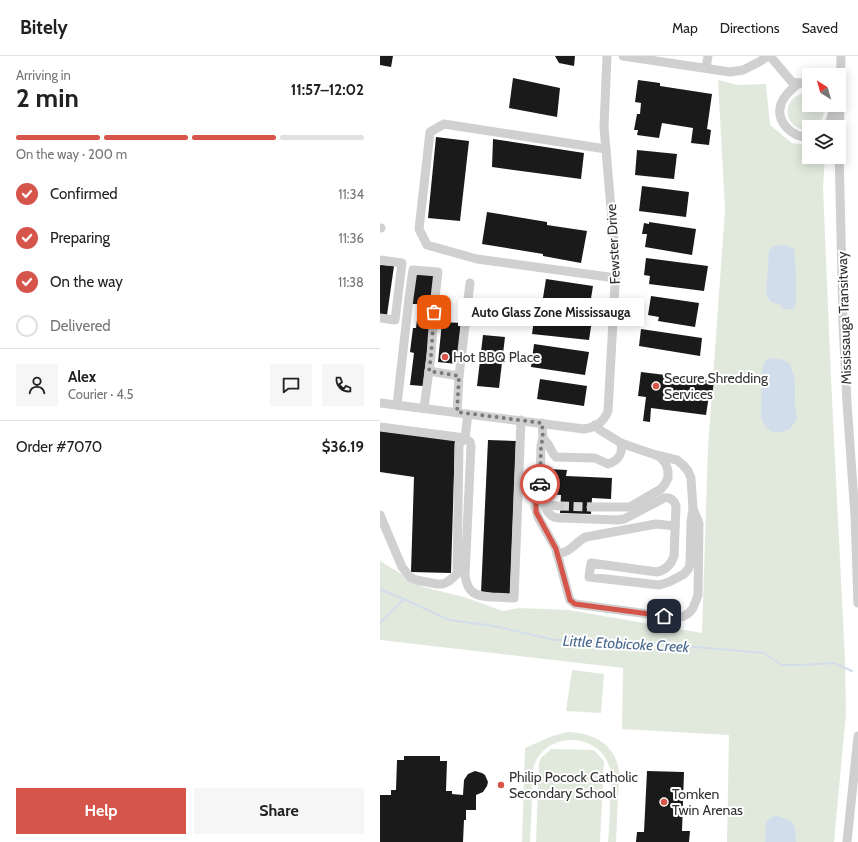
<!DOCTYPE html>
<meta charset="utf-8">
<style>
body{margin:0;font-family:Cabin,sans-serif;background:#f6f6f6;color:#222;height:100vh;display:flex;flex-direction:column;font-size:15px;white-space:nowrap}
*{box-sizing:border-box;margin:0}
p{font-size:13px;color:#767676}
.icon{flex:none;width:22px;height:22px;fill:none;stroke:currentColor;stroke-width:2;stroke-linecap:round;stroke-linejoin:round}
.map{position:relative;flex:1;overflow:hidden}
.sheet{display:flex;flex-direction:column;background:#fff;width:380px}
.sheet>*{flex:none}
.needle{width:26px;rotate:323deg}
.buttons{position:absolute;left:422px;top:12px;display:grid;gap:8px}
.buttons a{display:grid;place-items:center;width:44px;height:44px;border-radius:0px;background:#fff;box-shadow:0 2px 10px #0003;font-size:20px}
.pin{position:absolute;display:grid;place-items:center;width:34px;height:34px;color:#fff;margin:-17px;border-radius:8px;box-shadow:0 2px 6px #0006}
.courier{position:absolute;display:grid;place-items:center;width:40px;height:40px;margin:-20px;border:3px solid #d5554a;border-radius:50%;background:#fff;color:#222;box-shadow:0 1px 5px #0007}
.bubble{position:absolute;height:28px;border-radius:0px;background:#fff;box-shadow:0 2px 10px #0003;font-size:13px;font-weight:700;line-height:28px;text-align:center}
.overview em{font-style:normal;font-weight:700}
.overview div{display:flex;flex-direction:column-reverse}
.overview{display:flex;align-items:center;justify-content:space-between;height:68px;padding:0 16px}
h1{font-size:26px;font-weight:700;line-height:30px}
.bar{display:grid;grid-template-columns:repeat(4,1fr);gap:6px 4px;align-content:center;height:48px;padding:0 16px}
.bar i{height:5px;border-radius:3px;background:#e0e0e0}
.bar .selected{background:#d5554a}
.bar p{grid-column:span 4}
.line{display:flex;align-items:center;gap:10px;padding:0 16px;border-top:1px solid #e0e0e0}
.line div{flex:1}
.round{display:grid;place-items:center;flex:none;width:42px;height:42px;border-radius:0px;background:#f6f6f6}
ol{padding:0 16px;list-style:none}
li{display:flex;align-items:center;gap:12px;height:44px}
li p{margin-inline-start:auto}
li .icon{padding:4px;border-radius:50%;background:#d5554a;color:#fff;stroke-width:4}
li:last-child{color:#767676}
li i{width:22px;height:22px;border:2px solid #e0e0e0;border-radius:50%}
.button{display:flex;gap:8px;margin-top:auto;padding:8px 16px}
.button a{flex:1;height:46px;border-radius:0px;background:#d5554a;color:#fff;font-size:16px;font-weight:700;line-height:46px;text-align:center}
.button a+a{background:#f6f6f6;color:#222}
header{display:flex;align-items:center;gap:24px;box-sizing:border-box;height:56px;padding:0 20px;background:#fff;border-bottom:1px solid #e0e0e0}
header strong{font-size:19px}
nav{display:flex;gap:22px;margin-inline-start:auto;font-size:14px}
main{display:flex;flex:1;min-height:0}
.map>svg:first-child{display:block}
.green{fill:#e1e9dd}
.water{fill:#d2ddeb}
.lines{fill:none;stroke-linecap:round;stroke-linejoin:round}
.stream{stroke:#d2ddeb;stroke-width:2}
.building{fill:#1a1a1a}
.minor-tunnel{stroke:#d6d6d6;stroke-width:9;stroke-dasharray:9 4.5;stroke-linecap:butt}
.minor{stroke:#d0d0d0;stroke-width:9}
.done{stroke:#7a7a7a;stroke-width:4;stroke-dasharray:0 7.2}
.route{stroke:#d5554a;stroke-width:5}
.poi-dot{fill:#d5554a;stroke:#fff;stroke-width:1.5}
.labels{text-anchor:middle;stroke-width:4;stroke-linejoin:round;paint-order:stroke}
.street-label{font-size:14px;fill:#333;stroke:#fff}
.poi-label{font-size:14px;fill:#333;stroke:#fff;text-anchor:start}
.water-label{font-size:15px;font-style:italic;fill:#48688e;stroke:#fff}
</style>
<header>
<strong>Bitely</strong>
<nav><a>Map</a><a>Directions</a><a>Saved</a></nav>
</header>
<main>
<section class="sheet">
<div class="overview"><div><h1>2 min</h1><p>Arriving in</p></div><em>11:57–12:02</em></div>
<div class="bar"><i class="selected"></i><i class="selected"></i><i class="selected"></i><i></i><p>On the way · 200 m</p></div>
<ol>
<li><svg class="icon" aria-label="check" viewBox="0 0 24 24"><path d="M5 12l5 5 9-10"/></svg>Confirmed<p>11:34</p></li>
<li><svg class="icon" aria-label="check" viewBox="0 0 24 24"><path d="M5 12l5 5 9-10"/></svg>Preparing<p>11:36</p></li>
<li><svg class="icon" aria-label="check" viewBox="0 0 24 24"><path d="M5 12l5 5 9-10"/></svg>On the way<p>11:38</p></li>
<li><i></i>Delivered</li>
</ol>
<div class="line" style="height:72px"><a class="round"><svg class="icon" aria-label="person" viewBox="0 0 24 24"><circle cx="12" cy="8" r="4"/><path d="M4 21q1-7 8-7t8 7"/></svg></a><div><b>Alex</b><p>Courier · 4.5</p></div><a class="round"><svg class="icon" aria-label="chat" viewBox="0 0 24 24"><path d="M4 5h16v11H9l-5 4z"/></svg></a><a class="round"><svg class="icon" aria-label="phone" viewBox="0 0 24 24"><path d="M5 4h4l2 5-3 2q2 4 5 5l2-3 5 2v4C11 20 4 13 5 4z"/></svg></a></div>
<div class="line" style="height:52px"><div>Order #7070</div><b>$36.19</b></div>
<div class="button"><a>Help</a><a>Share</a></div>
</section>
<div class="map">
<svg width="478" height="786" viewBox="0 0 478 786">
<rect width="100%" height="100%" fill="#fff"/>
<!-- green -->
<g class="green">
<polygon points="338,24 358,29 386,28 390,69 412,87 429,89 429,101 445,101 443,131 451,322 465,604 466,658 454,786 347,786 349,679 242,673 243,612 0,584 0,505 43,531 84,541 123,555 139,552 189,554 322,577 328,391 345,154"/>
<path d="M424,37H429V49H443C445,58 443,64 436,71H429V74C404,75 399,43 424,37Z"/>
<polygon points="192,614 224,618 221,657 186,655"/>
<path d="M188,676C214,677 235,688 239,715C240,724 238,734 238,743C237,757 237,772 236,786H228C229,773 230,760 230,746C231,733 234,719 228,707C214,675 165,677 154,710C152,716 153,725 152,731C152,749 151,768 150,786H142L145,692L172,680Z"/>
<polygon points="171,693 214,694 224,705 220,786 156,786 159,707 161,702"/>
</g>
<!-- water -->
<g class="water">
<path d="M405,189L414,192L416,216V247L414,253H404L399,248C391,247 389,245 386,237L389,194L394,190Z"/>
<polygon points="392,302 404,304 410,308 415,324 415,351 417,362 410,373 401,376 392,376 384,369 381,362 382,312 385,305"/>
<polygon points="395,759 411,765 415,771 416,786 385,786 386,766"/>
</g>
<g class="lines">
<!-- stream -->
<g class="stream">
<polyline points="0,533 1,534 24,543 69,564 114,570 175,584 235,584 384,597 402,609 421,609 454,607 472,615"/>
<polyline points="0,567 24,543"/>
</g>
</g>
<!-- building -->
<g class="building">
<polygon points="0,0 13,0 11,11 0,9"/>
<polygon points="175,0 195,0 194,10 179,7"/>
<polygon points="133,22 180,32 177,61 129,52"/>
<polygon points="258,24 280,27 280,30 332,38 327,73 331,74 329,89 311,87 313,72 282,67 279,82 257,79 258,74 254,74 257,58 260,58 261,47 255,46"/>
<polygon points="56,81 89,85 80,165 48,162"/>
<polygon points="113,83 204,97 201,123 112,111"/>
<polygon points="257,94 297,98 294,123 255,119"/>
<polygon points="262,130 309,136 306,161 259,155"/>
<polygon points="107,156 167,166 167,169 207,175 201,207 163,200 163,198 102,188"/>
<polygon points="269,166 316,173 312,199 265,191 267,178 262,178 264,167 269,168"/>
<polygon points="266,202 328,210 324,235 269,228 270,220 264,219"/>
<polygon points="0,209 14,210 7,259 0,258"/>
<polygon points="35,216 56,218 43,330 30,329 34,297 30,296 33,272 36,272 39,248 32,248"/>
<polygon points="166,223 213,230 209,255 162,248"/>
<polygon points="271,240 319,247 315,271 278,265 279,261 268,259"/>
<polygon points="155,257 212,264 209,284 152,278"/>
<polygon points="62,266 81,267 77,308 58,306"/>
<polygon points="261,273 322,282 320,300 259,290"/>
<polygon points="103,279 125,281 119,332 97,330"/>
<polygon points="154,288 209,296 205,319 151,311"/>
<polygon points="261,316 334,325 332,340 329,339 326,359 271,352 270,366 263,365 266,341 258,340"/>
<polygon points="160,323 207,330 204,350 157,343"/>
<polygon points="0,375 75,384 71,517 31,516 34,421 0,416"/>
<polygon points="108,384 136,385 130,538 101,537"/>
<polygon points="169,413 187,414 186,420 232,422 231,443 212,442 211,458 180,457 181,439 168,438"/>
<polygon points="24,700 60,700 60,705 67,705 66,735 72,735 72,738 83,739 84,724 88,718 95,715 102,717 105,719 108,726 107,730 103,736 96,739 96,754 86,754 86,764 84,764 83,786 0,786 0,739 11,739 11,734 16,734 17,704 24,704"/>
<polygon points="267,715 304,716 302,775 310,775 309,786 256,786 257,776 264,776"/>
</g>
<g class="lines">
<!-- minor-tunnel -->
<polyline class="minor-tunnel" points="180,450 211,451"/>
<!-- minor -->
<g class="minor">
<polyline points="243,0 350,16 363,14 379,6 388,0"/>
<polyline points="390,0 412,26 429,28"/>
<polyline points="461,0 459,93 463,266 467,347 475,460 478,547"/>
<polyline points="326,12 328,0"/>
<path d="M419,27C412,33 404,39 401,48C395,66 413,82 429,81"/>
<polyline points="446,71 450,65 455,49"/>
<polyline points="226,93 64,68 50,76 39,173 47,189 97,203 236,222"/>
<polyline points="0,172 1,172"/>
<polyline points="0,204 22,207 15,264 0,262"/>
<polyline points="49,315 79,320 77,356"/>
<polyline points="79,320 90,227"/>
<path d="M0,347L204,373C216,371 223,367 228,355L236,211L224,71L227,0"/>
<polyline points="17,349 29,242 33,214 58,216 55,242 51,300 44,352"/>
<polyline points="162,367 163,382 161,389 160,430 155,451 158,461 176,493 189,541 190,544 195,548 298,562 304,560 309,557 313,552 318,539 319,467 313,453"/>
<path d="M0,371L85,382L90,386L91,390L85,520C88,538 96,540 112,541C119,541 127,542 134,542L141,364"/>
<path d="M163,382C165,385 168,387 169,390C172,395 172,397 176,401L215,402L228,408C238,405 243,397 241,387"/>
<path d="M160,430C162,440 163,456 174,461C176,462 179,462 181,462L238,464L244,463L250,460L284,442C290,441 294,444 296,450L294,500C291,509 286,514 277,516L211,507L209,521L279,529L289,526L304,518L309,512L310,508L311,466L313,453L311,422L308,415L303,409L297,404L276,399L255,392L241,387L220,374L215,369"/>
<path d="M163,443C167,449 173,450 180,450"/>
<polyline points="211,451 250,451 281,433 285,428 288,422 288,415 286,408 282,403 278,400"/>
<polyline points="0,459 22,511 30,521 36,524 57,528 63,528 69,525 77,518 79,388 85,382 88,358"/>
<path d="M177,498C182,497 186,496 190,493C196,489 199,484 206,481L276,468L295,470"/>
<polyline points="467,786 478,680"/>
</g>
</g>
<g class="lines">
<!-- done -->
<polyline class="done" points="54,256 51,300 49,315 79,320 77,356 162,367 163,382 161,389 160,428"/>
<!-- route -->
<polyline class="route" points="160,428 156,446 156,456 176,493 189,540 190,544 195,548 284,560"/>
</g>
<!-- markers -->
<g class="poi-dot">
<circle cx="65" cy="301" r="4"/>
<circle cx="276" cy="330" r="4"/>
<circle cx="121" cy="729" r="4"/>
<circle cx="284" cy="746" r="4"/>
</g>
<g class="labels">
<!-- street labels -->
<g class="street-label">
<text transform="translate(233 188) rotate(-93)" y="5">Fewster Drive</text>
<text transform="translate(464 262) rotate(-92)" y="5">Mississauga Transitway</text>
</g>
<!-- poi labels -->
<g class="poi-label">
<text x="73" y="306">Hot BBQ Place</text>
<text x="284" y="327">Secure Shredding<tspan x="284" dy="16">Services</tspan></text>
<text x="129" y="726">Philip Pocock Catholic<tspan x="129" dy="16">Secondary School</tspan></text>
<text x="292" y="743">Tomken<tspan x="292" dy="16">Twin Arenas</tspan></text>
</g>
<!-- water labels -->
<g class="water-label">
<text transform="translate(246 588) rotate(3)" y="5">Little Etobicoke Creek</text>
</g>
</g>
</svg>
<div class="buttons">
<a><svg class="needle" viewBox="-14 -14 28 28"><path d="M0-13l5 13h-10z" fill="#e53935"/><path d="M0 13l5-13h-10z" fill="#767676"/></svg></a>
<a><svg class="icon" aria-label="layers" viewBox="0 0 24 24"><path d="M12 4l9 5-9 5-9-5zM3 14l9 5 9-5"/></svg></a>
</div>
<div class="pin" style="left:54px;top:256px;background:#ea580c"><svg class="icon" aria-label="bag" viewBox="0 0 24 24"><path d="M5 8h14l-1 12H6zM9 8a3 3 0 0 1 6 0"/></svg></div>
<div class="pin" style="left:284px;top:560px;background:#1f2937"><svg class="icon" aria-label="home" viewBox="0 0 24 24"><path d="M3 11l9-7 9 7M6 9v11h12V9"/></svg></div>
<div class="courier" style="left:160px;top:428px"><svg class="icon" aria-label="car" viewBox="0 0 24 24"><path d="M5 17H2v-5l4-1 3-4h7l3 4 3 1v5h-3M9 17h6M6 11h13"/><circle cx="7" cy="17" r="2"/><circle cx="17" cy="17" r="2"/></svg></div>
<div class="bubble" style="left:78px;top:242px;width:186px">Auto Glass Zone Mississauga</div>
</div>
</main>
